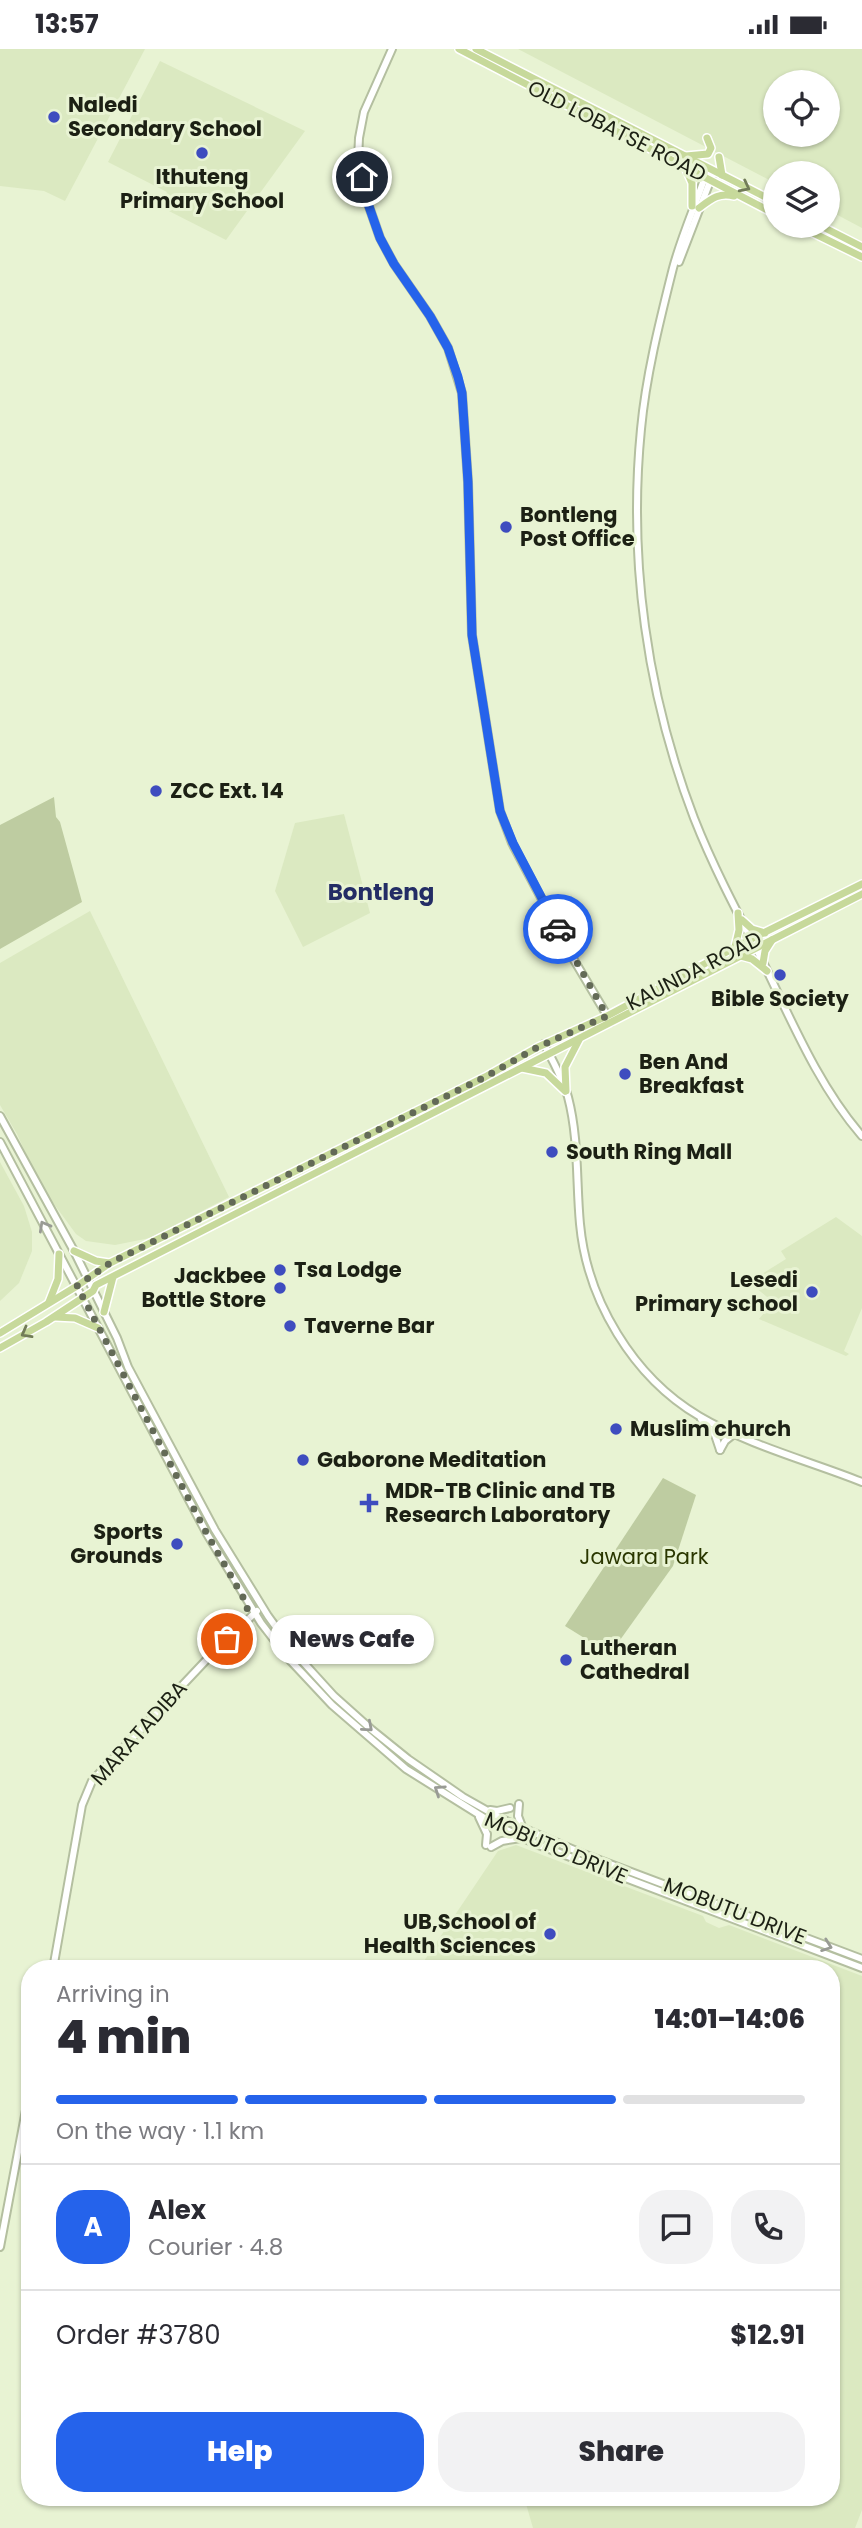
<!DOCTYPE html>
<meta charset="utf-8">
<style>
body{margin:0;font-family:Poppins,sans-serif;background:#f2f2f3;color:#2b2b33;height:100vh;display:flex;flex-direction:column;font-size:26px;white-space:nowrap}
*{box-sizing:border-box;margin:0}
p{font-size:23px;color:#7c7c81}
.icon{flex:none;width:38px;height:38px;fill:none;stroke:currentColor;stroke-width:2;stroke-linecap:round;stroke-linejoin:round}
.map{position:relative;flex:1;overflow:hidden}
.panel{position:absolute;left:21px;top:1911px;width:819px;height:546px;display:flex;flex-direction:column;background:#fff;border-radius:28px;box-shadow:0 2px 5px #0004}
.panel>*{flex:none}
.buttons{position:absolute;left:763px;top:21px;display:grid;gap:14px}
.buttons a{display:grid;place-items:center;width:77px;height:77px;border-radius:50%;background:#fff;box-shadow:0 2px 5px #0004;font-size:35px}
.pin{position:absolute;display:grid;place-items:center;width:60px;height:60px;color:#fff;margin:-30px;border:4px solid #fff;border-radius:50%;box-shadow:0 2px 7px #0007}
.courier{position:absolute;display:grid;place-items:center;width:70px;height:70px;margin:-35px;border:5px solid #2563eb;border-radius:50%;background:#fff;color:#222;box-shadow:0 2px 9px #0007}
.bubble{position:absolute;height:49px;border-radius:24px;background:#fff;box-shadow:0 2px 5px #0004;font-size:23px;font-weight:800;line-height:49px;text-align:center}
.overview em{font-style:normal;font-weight:800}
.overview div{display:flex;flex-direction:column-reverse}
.overview{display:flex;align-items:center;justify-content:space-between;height:119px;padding:0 35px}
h1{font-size:46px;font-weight:800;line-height:52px}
.bar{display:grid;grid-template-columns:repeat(4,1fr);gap:10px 7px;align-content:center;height:84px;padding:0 35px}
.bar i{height:9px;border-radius:5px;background:#e1e1e2}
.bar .active{background:#2563eb}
.bar p{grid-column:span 4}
.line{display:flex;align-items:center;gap:18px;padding:0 35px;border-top:2px solid #e1e1e2}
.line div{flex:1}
.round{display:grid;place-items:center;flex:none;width:74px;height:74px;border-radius:28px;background:#f2f2f3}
.button{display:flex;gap:14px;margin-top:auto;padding:14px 35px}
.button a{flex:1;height:80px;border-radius:28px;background:#2563eb;color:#fff;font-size:28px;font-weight:800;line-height:80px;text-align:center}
.button a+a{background:#f2f2f3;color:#2b2b33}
.status{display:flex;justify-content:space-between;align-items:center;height:49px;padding:0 35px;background:#fff;direction:ltr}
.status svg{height:19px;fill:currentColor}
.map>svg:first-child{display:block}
.built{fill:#dbe9c1;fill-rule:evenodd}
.green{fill:#becca1}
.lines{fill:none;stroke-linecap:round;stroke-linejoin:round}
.secondary-casing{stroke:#b4bfa0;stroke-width:10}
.primary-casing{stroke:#fff;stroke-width:10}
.secondary{stroke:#fff;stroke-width:6}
.primary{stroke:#c7d99b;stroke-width:7}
.oneway{stroke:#727c58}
.oneway2{stroke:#999b95}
.done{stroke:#636a57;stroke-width:7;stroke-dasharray:0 12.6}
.route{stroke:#2563eb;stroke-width:9}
.poi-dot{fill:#3e4cbf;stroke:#e8f3d3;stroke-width:2.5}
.labels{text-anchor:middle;stroke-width:6;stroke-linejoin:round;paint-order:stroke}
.poi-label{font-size:21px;font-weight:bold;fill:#1c2014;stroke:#e8f3d3;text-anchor:start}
.street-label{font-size:21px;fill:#1c2014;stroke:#e8f3d3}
.park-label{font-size:21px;fill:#2a3700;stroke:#e8f3d3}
.neighbourhood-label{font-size:23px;font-weight:bold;fill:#232c65;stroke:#e8f3d3}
</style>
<div class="status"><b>13:57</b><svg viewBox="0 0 49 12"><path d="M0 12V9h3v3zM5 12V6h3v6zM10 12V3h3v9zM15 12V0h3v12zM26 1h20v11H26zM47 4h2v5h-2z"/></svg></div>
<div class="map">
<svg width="862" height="2479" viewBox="0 0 862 2479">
<rect width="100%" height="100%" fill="#e8f3d3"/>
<!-- built -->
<g class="built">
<polygon points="0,0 145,0 65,152 44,142 0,137"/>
<path d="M518,0H862V179L828,161V124H775V134ZM775,33H828V86H775Z"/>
<polygon points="160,12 305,82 226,191 159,157 167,143 108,113"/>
<polygon points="344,765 370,864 303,898 275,842 295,774"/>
<polygon points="90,862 229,1148 150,1189 115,1196 86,1192 76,1185 40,1136 17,1085 0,1056 0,914"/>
<polygon points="0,1113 24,1157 32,1183 32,1202 19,1234 0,1252"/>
<polygon points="836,1168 862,1187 862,1259 844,1302 849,1305 846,1307 759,1270 773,1253 749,1233 786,1210 781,1202"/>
<polygon points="516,1796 703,1867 706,1873 719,1879 729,1876 862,1927 862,2461 855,2479 533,2479 524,2448 831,2448 831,1920 426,1920 428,1917 424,1912 498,1802"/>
</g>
<!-- green -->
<g class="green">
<polygon points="54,748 56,768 60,773 82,853 0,900 0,776"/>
<polygon points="663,1429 696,1446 673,1517 610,1605 565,1577"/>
</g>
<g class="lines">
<!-- secondary casing -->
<g class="secondary-casing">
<g id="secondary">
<polyline points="392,0 364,63 359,89 358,111 365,146 380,189 394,215 430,267 448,299 462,344 468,433 472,586 500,762 512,794 574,911 611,973"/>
<path d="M708,119C697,153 682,185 673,219C660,271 646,326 641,380C628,511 647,646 694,769C712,815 735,859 758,903C789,965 816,1034 862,1087"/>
<polyline points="679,213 714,122"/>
<path d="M544,995C553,1012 563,1030 568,1048C579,1090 576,1133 580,1175C587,1251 633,1328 699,1367C748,1396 809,1412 862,1433"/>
<polyline points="0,1067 74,1202 117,1289 128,1318 215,1481 268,1567 294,1603 334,1647 372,1681 408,1710 463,1748 502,1770 586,1806 862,1910"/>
<polyline points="0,1093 207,1485 261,1574 288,1609 332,1656 406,1720 494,1775 536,1795 862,1919"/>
<polyline points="701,1370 715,1386 720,1401"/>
<polyline points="720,1401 725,1392 735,1384"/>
<polyline points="519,1755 518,1767 523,1780"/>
<polyline points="490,1761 497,1762 510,1759"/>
<polyline points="479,1768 487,1785 486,1796"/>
<polyline points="491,1798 502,1792 521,1789"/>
<polyline points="53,1920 82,1756 92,1732 211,1606 257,1562"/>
<polyline points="0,2198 30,2040"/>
</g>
</g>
<!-- primary casing -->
<g class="primary-casing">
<g id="primary">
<polyline points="459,0 775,165"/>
<polyline points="476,0 775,153"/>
<polyline points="686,107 708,105 711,99 707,89"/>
<polyline points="719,108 722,126"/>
<polyline points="685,118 692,134 692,157"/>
<path d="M699,159C711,150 719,143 734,147"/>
<polyline points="799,177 862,208"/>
<polyline points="821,177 862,198"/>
<polyline points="742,871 752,880 765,884"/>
<polyline points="735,898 739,881 738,864"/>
<polyline points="741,907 752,910 767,922"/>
<polyline points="763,914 765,902 772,891"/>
<polyline points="522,1019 546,1024 565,1042"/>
<polyline points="566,1042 565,1018 579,991"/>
<polyline points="74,1202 96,1212 109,1214"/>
<polyline points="49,1253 58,1230 59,1205"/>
<polyline points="104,1263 113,1228"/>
<polyline points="55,1268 75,1269 98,1279"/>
<polyline points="0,1284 77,1237 110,1214 485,1028 538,998 607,967 751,890 862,835"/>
<polyline points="0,1299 46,1273 93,1242 96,1236 862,845"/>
</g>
</g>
<!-- secondary -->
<use href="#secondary" class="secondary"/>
<!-- primary -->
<use href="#primary" class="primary"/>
</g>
<!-- one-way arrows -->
<defs><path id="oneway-chevron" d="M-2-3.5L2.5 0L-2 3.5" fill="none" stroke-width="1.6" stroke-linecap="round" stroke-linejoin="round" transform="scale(1.75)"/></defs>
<g class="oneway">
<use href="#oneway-chevron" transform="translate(745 138) rotate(27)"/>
<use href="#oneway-chevron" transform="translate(26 1284) rotate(151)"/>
</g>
<g class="oneway2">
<use href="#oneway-chevron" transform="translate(44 1177) rotate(-119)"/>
<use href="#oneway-chevron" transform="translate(368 1678) rotate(41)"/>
<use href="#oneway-chevron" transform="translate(439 1741) rotate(-146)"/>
<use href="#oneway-chevron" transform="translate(827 1897) rotate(20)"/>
</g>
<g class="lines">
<!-- done -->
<path class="done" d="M227,1590C238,1579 249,1572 247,1555L207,1485L77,1237L110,1214L485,1028L538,998L607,967L558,880"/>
<!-- route -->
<polyline class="route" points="362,128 365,146 380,189 394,215 430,267 448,299 458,328 462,344 468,433 472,586 500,762 513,794 558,880"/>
</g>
<!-- markers -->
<g class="poi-dot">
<circle cx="54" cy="68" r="7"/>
<circle cx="202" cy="104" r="7"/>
<circle cx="506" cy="478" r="7"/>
<circle cx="156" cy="742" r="7"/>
<circle cx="780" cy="926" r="7"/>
<circle cx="625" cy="1025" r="7"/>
<circle cx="552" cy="1103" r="7"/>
<circle cx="280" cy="1221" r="7"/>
<circle cx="280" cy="1239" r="7"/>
<circle cx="812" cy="1243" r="7"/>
<circle cx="290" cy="1277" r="7"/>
<circle cx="616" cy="1380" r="7"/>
<circle cx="303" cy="1411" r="7"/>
<path d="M365.5 1443.5h7v7h7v7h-7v7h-7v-7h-7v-7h7z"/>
<circle cx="177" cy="1495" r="7"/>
<circle cx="566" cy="1611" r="7"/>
<circle cx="550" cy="1885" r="7"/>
</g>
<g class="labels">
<!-- poi labels -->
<g class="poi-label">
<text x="68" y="63">Naledi<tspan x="68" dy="24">Secondary School</tspan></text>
<text x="202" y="135" text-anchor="middle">Ithuteng<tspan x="202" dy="24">Primary School</tspan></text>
<text x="520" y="473">Bontleng<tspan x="520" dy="24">Post Office</tspan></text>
<text x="170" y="749">ZCC Ext. 14</text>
<text x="780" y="957" text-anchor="middle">Bible Society</text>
<text x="639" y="1020">Ben And<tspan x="639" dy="24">Breakfast</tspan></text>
<text x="566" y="1110">South Ring Mall</text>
<text x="294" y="1228">Tsa Lodge</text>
<text x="266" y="1234" text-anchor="end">Jackbee<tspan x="266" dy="24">Bottle Store</tspan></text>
<text x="798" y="1238" text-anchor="end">Lesedi<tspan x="798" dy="24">Primary school</tspan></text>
<text x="304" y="1284">Taverne Bar</text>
<text x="630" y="1387">Muslim church</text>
<text x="317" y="1418">Gaborone Meditation</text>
<text x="385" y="1449">MDR-TB Clinic and TB<tspan x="385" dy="24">Research Laboratory</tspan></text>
<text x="163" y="1490" text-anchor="end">Sports<tspan x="163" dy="24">Grounds</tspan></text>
<text x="580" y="1606">Lutheran<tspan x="580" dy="24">Cathedral</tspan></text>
<text x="536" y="1880" text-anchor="end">UB,School of<tspan x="536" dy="24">Health Sciences</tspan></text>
</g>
<!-- street labels -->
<g class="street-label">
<text transform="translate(617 82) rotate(27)" y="7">OLD LOBATSE ROAD</text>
<text transform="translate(694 922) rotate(-27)" y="7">KAUNDA ROAD</text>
<text transform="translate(139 1684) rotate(-48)" y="7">MARATADIBA</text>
<text transform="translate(556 1799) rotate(23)" y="7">MOBUTO DRIVE</text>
<text transform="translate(735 1862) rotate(21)" y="7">MOBUTU DRIVE</text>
</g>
<!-- park labels -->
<g class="park-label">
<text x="644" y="1515">Jawara Park</text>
</g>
<!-- neighbourhood labels -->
<g class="neighbourhood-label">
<text x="381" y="851">Bontleng</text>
</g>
</g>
</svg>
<div class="buttons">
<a><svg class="icon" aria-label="locate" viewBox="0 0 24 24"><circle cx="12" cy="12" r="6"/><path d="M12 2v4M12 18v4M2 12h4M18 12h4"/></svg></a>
<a><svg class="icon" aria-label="layers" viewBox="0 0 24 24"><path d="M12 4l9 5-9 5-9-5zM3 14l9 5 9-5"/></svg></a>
</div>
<div class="pin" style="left:227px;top:1590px;background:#ea580c"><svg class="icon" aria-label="bag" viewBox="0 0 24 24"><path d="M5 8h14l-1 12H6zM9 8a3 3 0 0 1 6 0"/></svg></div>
<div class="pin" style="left:362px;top:128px;background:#1f2937"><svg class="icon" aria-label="home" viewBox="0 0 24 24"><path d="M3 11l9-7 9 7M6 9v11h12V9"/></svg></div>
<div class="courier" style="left:558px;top:880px"><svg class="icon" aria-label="car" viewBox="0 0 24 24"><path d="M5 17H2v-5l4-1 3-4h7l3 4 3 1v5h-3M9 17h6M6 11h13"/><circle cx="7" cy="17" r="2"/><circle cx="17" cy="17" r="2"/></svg></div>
<div class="bubble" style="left:270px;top:1566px;width:164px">News Cafe</div>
<section class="panel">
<div class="overview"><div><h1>4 min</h1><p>Arriving in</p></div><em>14:01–14:06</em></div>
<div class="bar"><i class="active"></i><i class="active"></i><i class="active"></i><i></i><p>On the way · 1.1 km</p></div>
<div class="line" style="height:126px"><b class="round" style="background:#2563eb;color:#fff">A</b><div><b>Alex</b><p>Courier · 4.8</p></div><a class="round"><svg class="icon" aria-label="chat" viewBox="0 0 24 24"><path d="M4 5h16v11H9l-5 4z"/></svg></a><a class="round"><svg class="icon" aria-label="phone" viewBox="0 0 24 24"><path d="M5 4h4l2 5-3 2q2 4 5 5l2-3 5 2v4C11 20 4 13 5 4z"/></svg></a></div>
<div class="line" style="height:91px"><div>Order #3780</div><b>$12.91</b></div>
<div class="button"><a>Help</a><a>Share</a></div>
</section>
</div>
